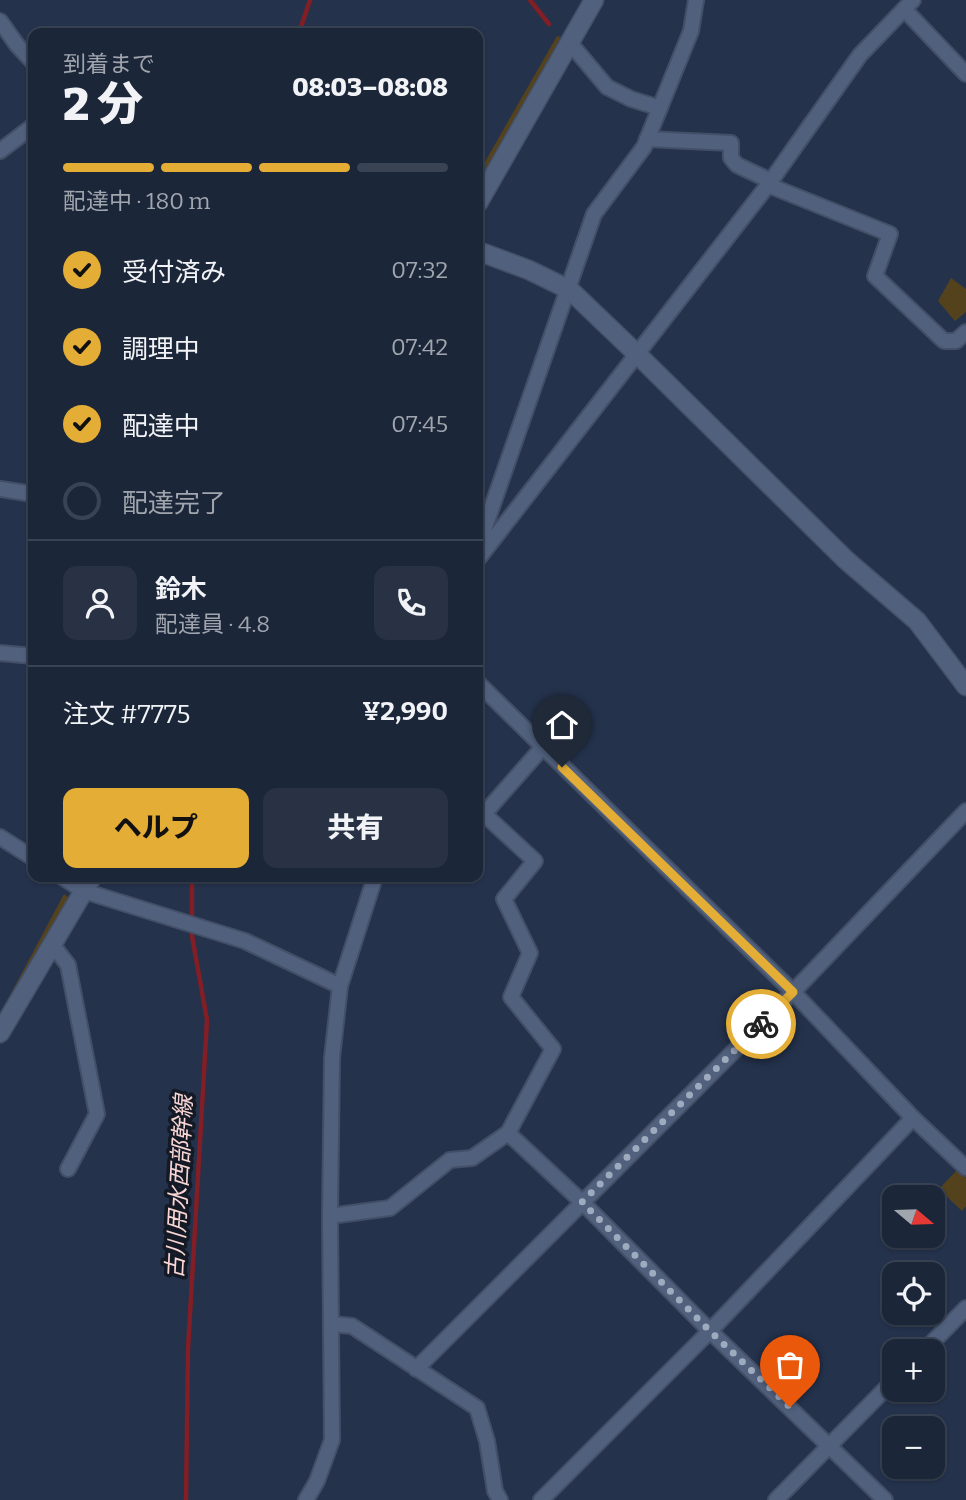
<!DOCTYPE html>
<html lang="ja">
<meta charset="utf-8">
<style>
body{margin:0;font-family:Bitter,"Noto Sans JP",serif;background:#283244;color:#f1f3f6;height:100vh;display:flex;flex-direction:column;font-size:26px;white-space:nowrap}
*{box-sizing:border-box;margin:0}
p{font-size:23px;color:#a0a5ae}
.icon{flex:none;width:38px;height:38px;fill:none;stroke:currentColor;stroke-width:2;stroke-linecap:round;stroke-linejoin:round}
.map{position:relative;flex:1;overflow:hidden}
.panel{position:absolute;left:28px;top:28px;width:455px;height:854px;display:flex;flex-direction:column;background:#1b2639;border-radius:14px;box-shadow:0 2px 5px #0004,0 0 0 2px #394353}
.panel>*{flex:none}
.needle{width:46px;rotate:109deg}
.buttons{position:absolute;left:882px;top:1185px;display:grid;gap:14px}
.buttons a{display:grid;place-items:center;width:63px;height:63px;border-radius:14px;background:#1b2639;box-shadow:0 2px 5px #0004,0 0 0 2px #394353;font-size:35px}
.pin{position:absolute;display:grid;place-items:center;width:60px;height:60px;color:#fff;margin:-72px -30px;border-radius:50% 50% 50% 0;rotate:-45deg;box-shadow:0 0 7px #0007}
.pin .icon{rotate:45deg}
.courier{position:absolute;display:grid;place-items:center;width:70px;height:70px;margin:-35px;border:5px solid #e4ad35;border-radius:50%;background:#fff;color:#222;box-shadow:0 2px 9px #0007}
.headline em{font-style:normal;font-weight:800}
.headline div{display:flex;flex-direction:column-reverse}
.headline{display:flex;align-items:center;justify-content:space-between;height:119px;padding:0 35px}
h1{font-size:46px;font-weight:800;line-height:52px}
.bar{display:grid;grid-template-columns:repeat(4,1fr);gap:10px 7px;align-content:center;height:84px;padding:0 35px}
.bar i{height:9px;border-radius:5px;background:#394353}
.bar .current{background:#e4ad35}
.bar p{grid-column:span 4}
.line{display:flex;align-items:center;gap:18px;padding:0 35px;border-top:2px solid #394353}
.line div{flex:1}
.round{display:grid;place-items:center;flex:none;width:74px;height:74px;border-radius:14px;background:#283244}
ol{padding:0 35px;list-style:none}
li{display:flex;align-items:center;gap:21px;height:77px}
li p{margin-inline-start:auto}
li .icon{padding:7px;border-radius:50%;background:#e4ad35;color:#111;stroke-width:4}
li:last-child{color:#a0a5ae}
li i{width:38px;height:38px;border:4px solid #394353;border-radius:50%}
.cta{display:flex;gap:14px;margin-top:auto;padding:14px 35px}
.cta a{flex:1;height:80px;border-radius:14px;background:#e4ad35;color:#111;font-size:28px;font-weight:800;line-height:80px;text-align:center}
.cta a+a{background:#283244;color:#f1f3f6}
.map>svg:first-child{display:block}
.green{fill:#54421d}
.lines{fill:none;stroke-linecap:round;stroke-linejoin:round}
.stream{stroke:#821e25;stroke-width:4.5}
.minor-casing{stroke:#434f66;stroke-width:18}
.tertiary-casing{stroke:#434f66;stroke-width:21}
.minor{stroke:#50607d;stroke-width:14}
.tertiary{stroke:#50607d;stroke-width:18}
.done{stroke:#9eaabe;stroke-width:7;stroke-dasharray:0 12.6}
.route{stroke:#e4ad35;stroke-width:9}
.labels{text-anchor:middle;stroke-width:7;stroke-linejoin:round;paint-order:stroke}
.water-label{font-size:23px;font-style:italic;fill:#f9d6d4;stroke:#131a26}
</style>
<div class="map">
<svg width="966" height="1500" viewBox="0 0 966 1500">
<rect width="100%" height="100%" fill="#24324c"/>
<!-- green -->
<g class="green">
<polygon points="557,36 561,37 478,188 478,174"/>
<polygon points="951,278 966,289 966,312 955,321 938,301"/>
<polygon points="64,894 70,899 0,1025 0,1014"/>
<polygon points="957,1170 966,1178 966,1206 962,1211 939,1189"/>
</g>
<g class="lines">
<!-- stream -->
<g class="stream">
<polyline points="530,0 549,24"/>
<polyline points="299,33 310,0"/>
<polyline points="186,1500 188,1349 207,1020 192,936 192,877"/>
</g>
<!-- minor casing -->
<g class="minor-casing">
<g id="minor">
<polyline points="904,9 966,74"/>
<polyline points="0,21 17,45 33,62"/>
<polyline points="570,43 607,87 631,99 660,108"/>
<polyline points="647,139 731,143 731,158 737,165 771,181"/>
<polyline points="0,151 33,126"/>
<polyline points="768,185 890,234 875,276 944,341 956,341 966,332"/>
<polyline points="0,489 33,494"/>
<polyline points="478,547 594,214 644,147 691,31 696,0"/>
<polyline points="478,559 768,185 860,55 913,0"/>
<polyline points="0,653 33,656"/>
<polyline points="478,683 793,992 913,1118 966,1168"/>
<polyline points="0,837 33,858"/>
<polyline points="62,877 84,891 245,941 340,986"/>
<polyline points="52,944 68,965 97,1114 68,1169"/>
<polyline points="508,1133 582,1202 710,1331 885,1500"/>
<polyline points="330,1216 390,1208 450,1160 472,1158 508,1133 553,1049 511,997 530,953 504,899 535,861 484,814 542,748"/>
<polyline points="332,1324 352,1326 477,1408 487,1441 495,1491 500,1500"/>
<polyline points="924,1351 966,1308"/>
<polyline points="416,1369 793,992 966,811"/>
<polyline points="306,1500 317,1481 332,1440 330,1216 332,1058 340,986 375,877"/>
<polyline points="541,1500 710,1331 913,1118"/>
<polyline points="776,1500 894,1380"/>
</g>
</g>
<!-- tertiary casing -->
<g class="tertiary-casing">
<g id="tertiary">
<polyline points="478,203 594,0"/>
<polyline points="478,251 529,270 570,290 638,355 846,560 917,621 966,686"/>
<polyline points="0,1033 92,877"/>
</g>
</g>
<!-- minor -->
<use href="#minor" class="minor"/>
<!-- tertiary -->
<use href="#tertiary" class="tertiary"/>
</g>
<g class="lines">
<!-- done -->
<polyline class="done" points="761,1024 582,1202 710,1331 790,1407"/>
<!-- route -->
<polyline class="route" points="562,767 793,992 761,1024"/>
</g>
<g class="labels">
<!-- water labels -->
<g class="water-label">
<text transform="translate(179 1187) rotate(-87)" y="8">古川用水西部幹線</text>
</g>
</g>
</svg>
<div class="buttons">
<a><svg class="needle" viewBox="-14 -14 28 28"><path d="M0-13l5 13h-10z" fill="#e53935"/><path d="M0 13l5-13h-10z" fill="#a0a5ae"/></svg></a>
<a><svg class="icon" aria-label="locate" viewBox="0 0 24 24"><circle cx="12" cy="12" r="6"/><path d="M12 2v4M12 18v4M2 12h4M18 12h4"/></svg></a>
<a>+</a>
<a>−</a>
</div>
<div class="pin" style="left:790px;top:1407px;background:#ea580c"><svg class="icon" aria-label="bag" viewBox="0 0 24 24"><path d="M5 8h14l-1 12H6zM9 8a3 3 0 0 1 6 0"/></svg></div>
<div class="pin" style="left:562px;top:767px;background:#1f2937"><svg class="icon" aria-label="home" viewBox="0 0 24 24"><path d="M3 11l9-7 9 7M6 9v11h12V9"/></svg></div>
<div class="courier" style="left:761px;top:1024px"><svg class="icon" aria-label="bike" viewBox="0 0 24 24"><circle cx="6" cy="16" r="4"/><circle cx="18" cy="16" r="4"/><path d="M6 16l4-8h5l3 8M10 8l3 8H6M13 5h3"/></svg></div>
<section class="panel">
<div class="headline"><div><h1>2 分</h1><p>到着まで</p></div><em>08:03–08:08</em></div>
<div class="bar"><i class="current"></i><i class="current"></i><i class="current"></i><i></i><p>配達中 · 180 m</p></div>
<ol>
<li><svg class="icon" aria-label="check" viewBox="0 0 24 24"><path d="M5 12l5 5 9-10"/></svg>受付済み<p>07:32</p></li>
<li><svg class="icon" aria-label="check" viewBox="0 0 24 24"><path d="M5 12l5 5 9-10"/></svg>調理中<p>07:42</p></li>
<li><svg class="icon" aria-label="check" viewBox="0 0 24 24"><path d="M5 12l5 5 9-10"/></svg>配達中<p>07:45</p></li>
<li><i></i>配達完了</li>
</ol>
<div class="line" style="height:126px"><a class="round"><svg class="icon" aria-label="person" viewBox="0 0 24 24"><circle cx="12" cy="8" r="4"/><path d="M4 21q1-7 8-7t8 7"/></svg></a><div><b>鈴木</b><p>配達員 · 4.8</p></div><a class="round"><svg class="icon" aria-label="phone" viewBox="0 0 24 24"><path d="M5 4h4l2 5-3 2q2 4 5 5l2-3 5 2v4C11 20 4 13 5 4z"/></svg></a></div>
<div class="line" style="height:91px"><div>注文 #7775</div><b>¥2,990</b></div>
<div class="cta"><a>ヘルプ</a><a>共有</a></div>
</section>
</div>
